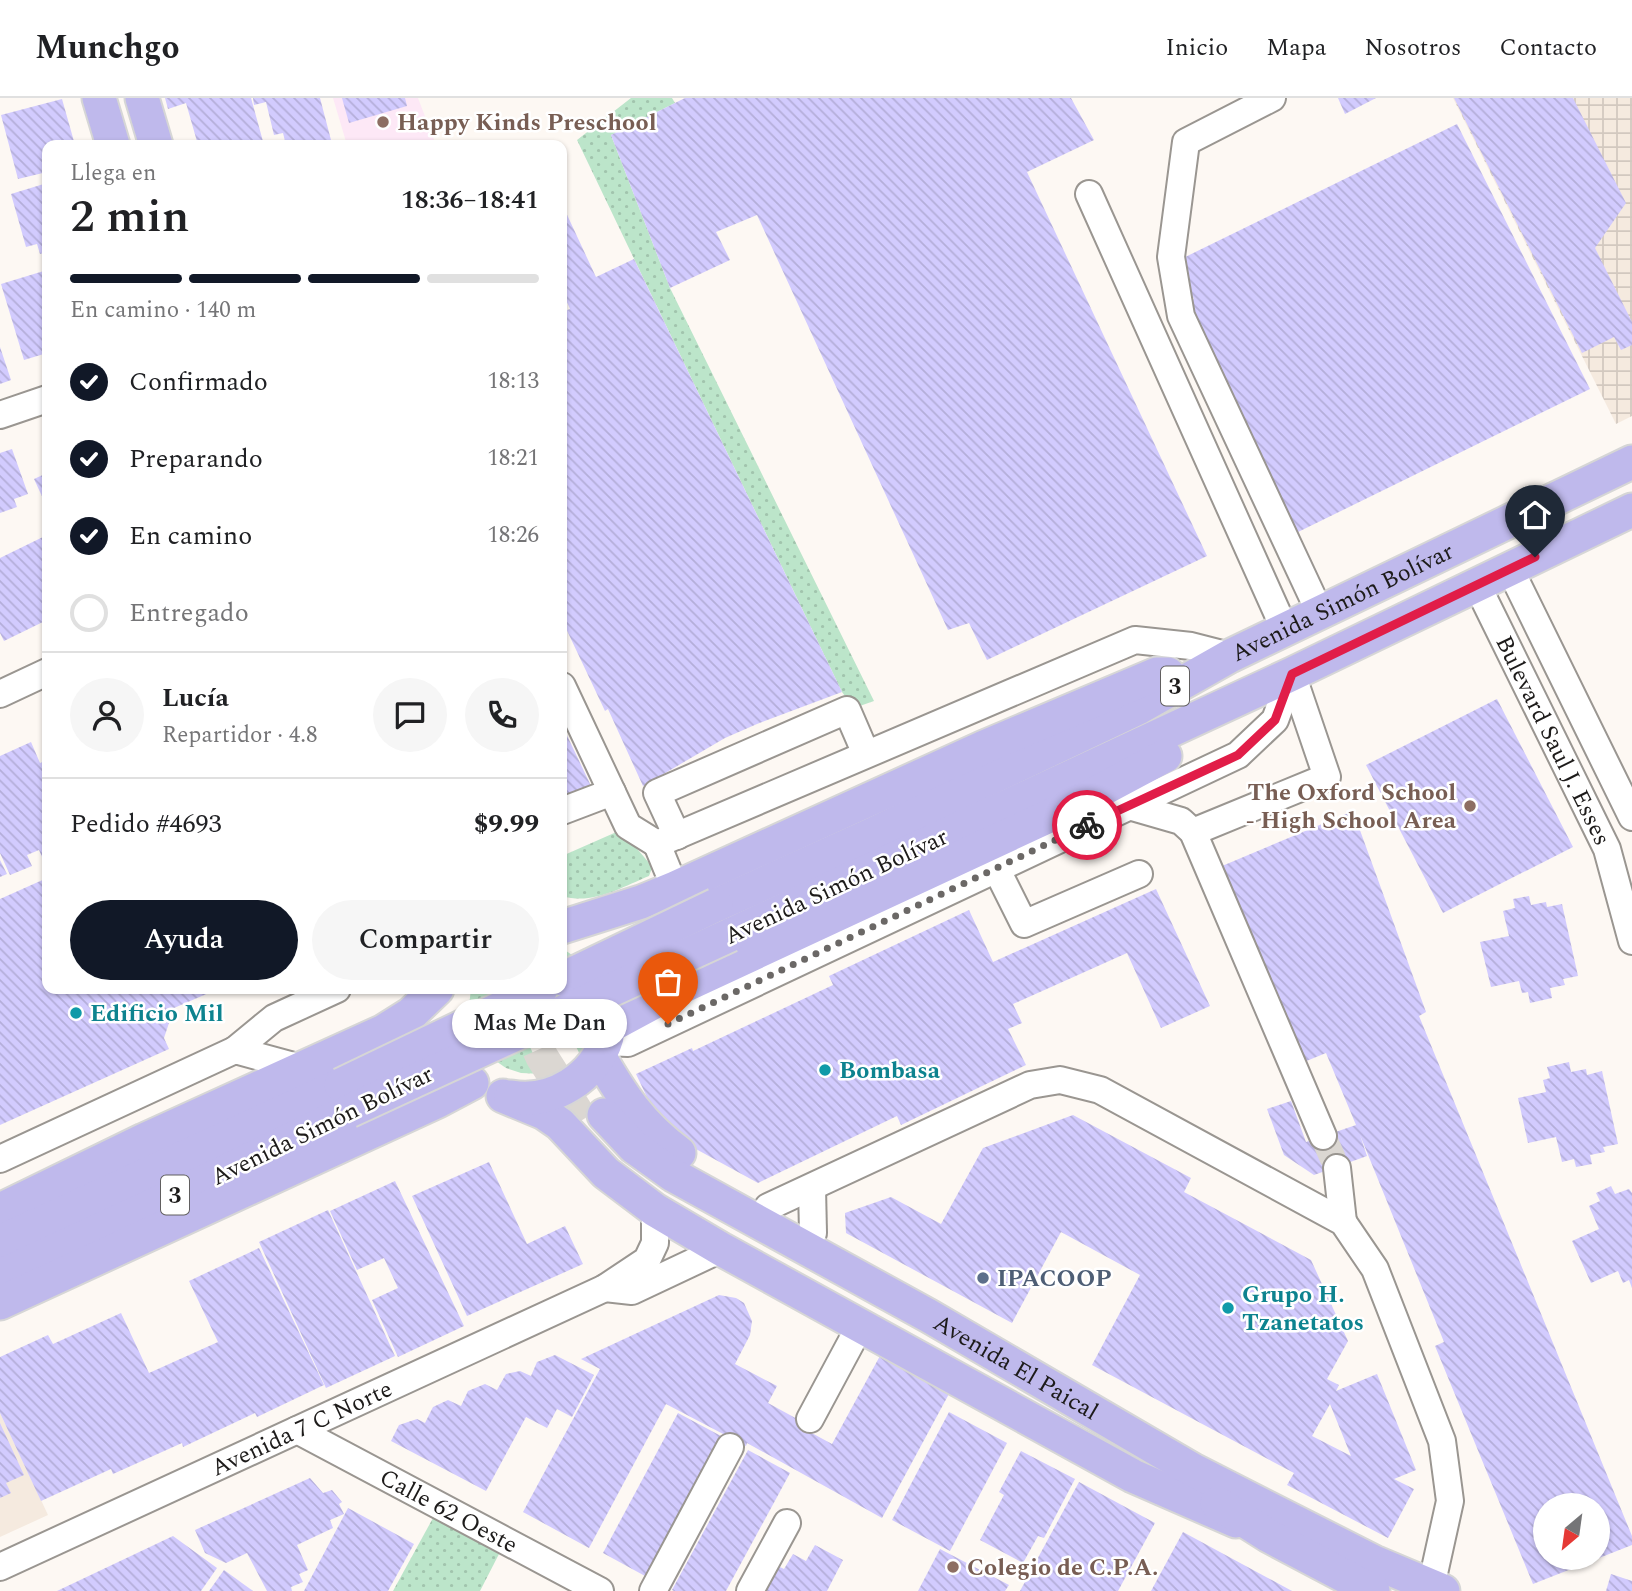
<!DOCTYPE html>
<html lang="es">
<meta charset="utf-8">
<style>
body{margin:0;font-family:Spectral,serif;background:#f6f6f6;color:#202124;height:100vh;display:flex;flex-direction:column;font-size:26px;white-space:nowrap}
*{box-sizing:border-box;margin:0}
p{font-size:23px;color:#757577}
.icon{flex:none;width:38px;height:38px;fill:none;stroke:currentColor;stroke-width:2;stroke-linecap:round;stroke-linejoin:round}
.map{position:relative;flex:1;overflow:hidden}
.drawer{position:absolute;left:42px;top:42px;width:525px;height:854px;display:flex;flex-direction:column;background:#fff;border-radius:14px;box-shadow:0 2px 5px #0004}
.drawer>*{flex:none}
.needle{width:46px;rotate:209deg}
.controls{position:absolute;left:1533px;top:1395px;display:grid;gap:14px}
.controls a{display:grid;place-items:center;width:77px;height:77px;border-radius:50%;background:#fff;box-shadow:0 2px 5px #0004;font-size:35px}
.pin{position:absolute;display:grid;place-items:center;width:60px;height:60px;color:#fff;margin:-72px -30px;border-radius:50% 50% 50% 0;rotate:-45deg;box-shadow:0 0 7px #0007}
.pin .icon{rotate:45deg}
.courier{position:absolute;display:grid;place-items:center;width:70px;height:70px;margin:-35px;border:5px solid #e11d48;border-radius:50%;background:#fff;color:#222;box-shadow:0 2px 9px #0007}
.bubble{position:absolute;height:49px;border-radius:24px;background:#fff;box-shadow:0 2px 5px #0004;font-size:23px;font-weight:600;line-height:49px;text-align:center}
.overview em{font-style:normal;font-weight:600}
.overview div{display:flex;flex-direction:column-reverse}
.overview{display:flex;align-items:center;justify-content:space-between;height:119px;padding:0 28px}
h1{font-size:46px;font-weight:600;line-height:52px}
.bar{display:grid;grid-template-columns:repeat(4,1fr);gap:10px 7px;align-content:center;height:84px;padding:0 28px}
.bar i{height:9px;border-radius:5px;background:#e0e0e0}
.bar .on{background:#111827}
.bar p{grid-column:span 4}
.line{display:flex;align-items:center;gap:18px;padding:0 28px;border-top:2px solid #e0e0e0}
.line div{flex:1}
.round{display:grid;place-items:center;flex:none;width:74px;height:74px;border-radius:37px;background:#f6f6f6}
ol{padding:0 28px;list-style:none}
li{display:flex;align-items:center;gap:21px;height:77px}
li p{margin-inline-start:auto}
li .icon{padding:7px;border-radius:50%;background:#111827;color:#fff;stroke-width:4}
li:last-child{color:#757577}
li i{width:38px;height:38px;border:4px solid #e0e0e0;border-radius:50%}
.button{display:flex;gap:14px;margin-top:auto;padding:14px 28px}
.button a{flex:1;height:80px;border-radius:42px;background:#111827;color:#fff;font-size:28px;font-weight:600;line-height:80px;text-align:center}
.button a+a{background:#f6f6f6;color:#202124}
header{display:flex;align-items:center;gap:42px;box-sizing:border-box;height:98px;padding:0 35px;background:#fff;border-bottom:2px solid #e0e0e0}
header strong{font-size:33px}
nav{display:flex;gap:38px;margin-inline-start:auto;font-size:24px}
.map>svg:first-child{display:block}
.built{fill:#f5eadf}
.industrial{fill:url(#industrial-grid)}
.education{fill:#fde8f6}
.grass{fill:url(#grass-dots)}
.building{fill:url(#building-back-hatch);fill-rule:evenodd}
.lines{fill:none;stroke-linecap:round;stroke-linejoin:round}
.minor-tunnel{stroke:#dbd7d2;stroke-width:26;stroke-dasharray:26 13;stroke-linecap:butt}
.major-tunnel{stroke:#dbd7d2;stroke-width:33;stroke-dasharray:33 17;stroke-linecap:butt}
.minor-casing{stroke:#9a9691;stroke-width:30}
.major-casing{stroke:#d6d6d6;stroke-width:37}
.minor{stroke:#fff;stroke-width:26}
.major{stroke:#bfb9ec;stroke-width:33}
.major-bridge-casing{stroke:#d6d6d6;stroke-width:37;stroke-linecap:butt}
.major-bridge{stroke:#bfb9ec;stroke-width:33}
.done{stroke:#6b6866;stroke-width:7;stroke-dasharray:0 12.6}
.route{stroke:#e11d48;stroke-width:9}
.education-dot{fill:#8d6e63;stroke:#fff;stroke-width:2.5}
.culture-dot{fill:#0f9aa8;stroke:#fff;stroke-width:2.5}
.service-dot{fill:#5c6f8a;stroke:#fff;stroke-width:2.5}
.labels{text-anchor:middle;stroke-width:5;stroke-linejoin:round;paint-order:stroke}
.shield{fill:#fff;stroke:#615f5f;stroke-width:2}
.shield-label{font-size:23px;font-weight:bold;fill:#1d1b1a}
.education-label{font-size:24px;font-weight:bold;fill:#785e54;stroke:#fff;text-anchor:start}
.street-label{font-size:24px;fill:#1d1b1a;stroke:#fff}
.culture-label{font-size:24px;font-weight:bold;fill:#0d838f;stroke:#fff;text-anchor:start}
.service-label{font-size:24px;font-weight:bold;fill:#4e5e75;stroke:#fff;text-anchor:start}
</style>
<header>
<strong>Munchgo</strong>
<nav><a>Inicio</a><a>Mapa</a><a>Nosotros</a><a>Contacto</a></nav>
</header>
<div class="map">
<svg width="1632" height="1493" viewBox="0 0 1632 1493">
<defs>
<pattern id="industrial-grid" width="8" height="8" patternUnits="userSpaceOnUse" patternTransform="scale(1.75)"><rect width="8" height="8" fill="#f5eadf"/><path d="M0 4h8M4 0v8" fill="none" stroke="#d2c8bf"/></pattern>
<pattern id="grass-dots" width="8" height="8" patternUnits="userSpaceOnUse" patternTransform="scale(1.75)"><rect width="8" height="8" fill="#bce5ca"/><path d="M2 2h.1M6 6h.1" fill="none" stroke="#a1c4ad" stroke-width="1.8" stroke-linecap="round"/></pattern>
<pattern id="building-back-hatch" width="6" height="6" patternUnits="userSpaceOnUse" patternTransform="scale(1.75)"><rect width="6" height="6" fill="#d2cbfe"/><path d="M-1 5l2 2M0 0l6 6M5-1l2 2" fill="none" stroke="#b4aed9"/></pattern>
</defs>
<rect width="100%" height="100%" fill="#fdf8f3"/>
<!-- built -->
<polygon class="built" points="0,1315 48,1417 0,1439"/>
<!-- industrial -->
<polygon class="industrial" points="1453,0 1632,0 1632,318 1616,326"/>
<!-- education -->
<polygon class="education" points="333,0 418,0 436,47 347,47"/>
<!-- grass -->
<g class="grass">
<polygon points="631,0 672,0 675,5 611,37 670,190 874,603 854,610 842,594 577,42"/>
<path d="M621,732L650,766L652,770L649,778C620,790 593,807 562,798V758Z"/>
<polygon points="562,850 582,864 601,909 599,928 581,959 549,891 562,891"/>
<polygon points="471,891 502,891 543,976 521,975 506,970 490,959 468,916"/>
<polygon points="433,1420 499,1456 480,1493 393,1493"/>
</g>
<!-- building -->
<g class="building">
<polygon points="165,0 251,0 264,47 198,47 186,5 168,11"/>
<polygon points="253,0 320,0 331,42 310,47 286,47 283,35 274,37 266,4 254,7"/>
<polygon points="342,0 405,0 407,8 349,25"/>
<polygon points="685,0 1071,0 1094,42 1027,74 1207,458 987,562 969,525 948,532 757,117 716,134 730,162 670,190 611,37"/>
<polygon points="1338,0 1376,0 1345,16"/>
<polygon points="1454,0 1573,0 1626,105 1595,150 1632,224 1632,247 1621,252 1614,239 1582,255"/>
<polygon points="62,1 75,47 47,47 47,74 18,81 1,17"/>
<polygon points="1457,26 1590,291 1294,436 1180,208 1194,201 1175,164"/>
<polygon points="47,85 47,154 40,156 37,146 26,149 11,96"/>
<polygon points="562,106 596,179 634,161 842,594 757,626 725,640 643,688 608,611 605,613 562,522 562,214 570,211 562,193"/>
<polygon points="47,172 47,255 24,262 1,186"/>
<polygon points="0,249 11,282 0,286"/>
<polygon points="12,351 28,396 14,401 17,409 0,415 0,355"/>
<polygon points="47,375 47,409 34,381"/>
<polygon points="47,437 47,522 4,543 0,535 0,460"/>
<polygon points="1497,601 1573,749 1443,815 1366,667"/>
<polygon points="562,627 592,690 562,705"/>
<polygon points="31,644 40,665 47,662 47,770 39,752 27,757 32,768 10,777 0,755 0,658"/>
<path d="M1353,713L1426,914L1419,918L1632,1438V1447L1533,1486L1435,1248L1444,1244L1360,1037L1367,1058L1314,1077L1284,1057L1267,1011L1291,1003L1306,1044L1356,1027L1326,955L1304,964L1222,768ZM1545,1407H1598V1460H1545Z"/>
<polygon points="0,762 7,776 0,779"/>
<polygon points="47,780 47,891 218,891 174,910 164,940 169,951 0,1027 0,801"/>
<polygon points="1156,791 1210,908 1161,930 1127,855 1013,906 1022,925 1008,931 1026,967 901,1027 897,1018 758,1085 663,1033 636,976 692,950 693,953 833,887 829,878 969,812 993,864"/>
<polygon points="1529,798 1531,807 1546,804 1547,809 1562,806 1578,878 1563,881 1565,887 1550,890 1552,900 1530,905 1528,894 1522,895 1519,883 1491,889 1480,844 1509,838 1503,813 1515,810 1513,801"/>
<polygon points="1569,964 1571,974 1586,971 1587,977 1602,973 1618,1046 1603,1049 1605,1054 1590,1057 1592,1066 1576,1069 1574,1061 1562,1064 1556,1039 1528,1045 1518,1000 1546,994 1543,982 1550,980 1547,969"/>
<path d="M1073,1017L1191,1080L1184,1094L1311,1162L1348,1243L1327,1281L1339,1287L1336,1293L1377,1276L1416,1372L1394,1381L1414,1391L1388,1440L1287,1387L1294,1375L1092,1267L1140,1177L1061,1134L1012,1225L846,1135L845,1115L891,1099L941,1126L983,1050ZM1330,1306L1351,1358L1312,1338Z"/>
<polygon points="489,1064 527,1146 565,1128 583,1166 467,1218 412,1098"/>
<polygon points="395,1083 464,1228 398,1259 372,1202 398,1190 384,1160 357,1172 330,1113"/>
<polygon points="1611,1088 1615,1096 1629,1091 1632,1095 1632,1190 1629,1182 1623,1185 1618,1173 1591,1185 1572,1143 1599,1131 1589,1108 1600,1103 1596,1095"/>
<polygon points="328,1112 395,1258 326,1290 259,1144"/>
<polygon points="259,1150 324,1287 257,1319 255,1315 183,1349 182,1345 113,1376 111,1371 41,1403 0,1315 0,1259 48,1237 53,1246 121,1215 149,1275 218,1244 189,1183"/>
<polygon points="719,1197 736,1200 744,1205 752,1223 750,1237 735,1266 777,1288 768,1305 799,1322 797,1327 832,1346 881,1256 950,1294 882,1420 747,1345 746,1348 666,1306 589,1450 523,1414 600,1271 581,1261"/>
<polygon points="555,1257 594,1277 572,1319 557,1311 547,1330 526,1319 486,1393 391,1343 399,1327 417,1321 425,1325 433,1309 448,1302 461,1308 468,1293 485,1286 497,1292 506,1276 520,1273 531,1278 537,1264"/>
<polygon points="949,1314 1007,1345 950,1453 892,1422"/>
<polygon points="678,1315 721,1338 645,1478 603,1455"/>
<polygon points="0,1325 24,1377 6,1385 11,1395 0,1400"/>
<polygon points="748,1352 790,1375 726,1493 674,1493 672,1492"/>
<polygon points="1021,1353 1075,1381 1044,1440 1038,1438 1023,1465 980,1442 1004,1397 999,1394"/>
<polygon points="310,1380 323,1395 332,1392 342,1404 339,1406 344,1416 330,1422 333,1430 297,1447 308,1472 299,1476 303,1484 291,1489 292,1493 267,1493 247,1455 226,1465 205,1455 195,1432"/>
<polygon points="1079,1384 1155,1425 1118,1493 1020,1493"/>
<polygon points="348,1410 414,1446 388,1493 304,1493"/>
<polygon points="1183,1434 1292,1493 1151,1493"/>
<polygon points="173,1438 217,1470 201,1493 57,1493"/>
<polygon points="815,1447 843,1462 827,1493 760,1493 774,1466 784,1471 793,1456 806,1463"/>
<polygon points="940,1451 1009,1487 1005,1493 918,1493"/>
<polygon points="224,1472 253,1493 209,1493"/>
<polygon points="1611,1476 1632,1483 1632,1493 1606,1493"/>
</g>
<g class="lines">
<!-- minor-tunnel -->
<polyline class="minor-tunnel" points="1323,1038 1337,1070"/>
<!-- major-tunnel -->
<polyline class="major-tunnel" points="518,906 542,959 587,1030"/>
<!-- minor casing -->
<g class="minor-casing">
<g id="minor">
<polyline points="1272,0 1186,44 1171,159 1181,218 1320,515"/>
<polyline points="1089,96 1285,532"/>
<polyline points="0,317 47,301"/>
<polyline points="1510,471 1632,719"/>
<path id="s1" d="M1477,487L1607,751L1632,843"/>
<polyline points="562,588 628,728 657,746 1135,542 1191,548 1230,558"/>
<polyline points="0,596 47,574"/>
<polyline points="1129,708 1181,723 1193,734 1323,1038"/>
<polyline points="562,713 612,694"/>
<polyline points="1193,734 1327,679 1292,576"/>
<polyline points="677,738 657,695 847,612 866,656"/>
<polyline points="657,746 675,790"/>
<polyline points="996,770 1024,826 1139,776"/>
<polyline points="606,944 628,945 1238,657 1275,622 1292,576"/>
<polyline points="235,952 274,920 337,891"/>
<polyline points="0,1061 235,952 301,970"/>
<polyline points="1337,1070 1343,1124"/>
<polyline points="812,1090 813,1135"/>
<polyline points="768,1109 1030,987 1060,982 1100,992 1343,1124 1375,1171 1442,1343 1450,1403 1431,1489"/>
<polyline points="605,1190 632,1193 721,1151"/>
<polyline points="810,1321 861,1226"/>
<path id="s2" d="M297,1332L600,1493"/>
<path id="s3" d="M0,1469L605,1190L647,1162L655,1145V1112"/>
<polyline points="653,1493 730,1349"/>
<polyline points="750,1493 787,1425"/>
</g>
</g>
<!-- major casing -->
<g class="major-casing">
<g id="major">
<polyline points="99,0 113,47"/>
<polyline points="142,0 156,47"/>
<path id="s4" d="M716,807L873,736L1140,609L1230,558L1632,364"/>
<polyline points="562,829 641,804 675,790 982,650 1157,576 1168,576"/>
<polyline points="730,837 1292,576 1632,412"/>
<polyline points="610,928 686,887 1077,705 1165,658"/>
<path d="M599,958C622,998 641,1027 679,1055"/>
<polyline points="503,998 544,1015 560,1026 606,1075 655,1112 721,1151 1133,1378 1236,1423"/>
<path d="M511,999C552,1006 595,980 607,939"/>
<path id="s5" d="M604,1017L634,1049L673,1077L929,1218L1193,1372L1374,1464L1443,1493"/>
<polyline points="0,1112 144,1042 384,933 411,916 437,891"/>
<polyline points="0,1144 341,987"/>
<polyline points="0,1178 218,1077 349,1013"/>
<polyline points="0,1205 438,1003 472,985"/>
<polyline points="1217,1405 1269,1438 1373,1493"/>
</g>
</g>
<!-- minor -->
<use href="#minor" class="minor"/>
<!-- major -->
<use href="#major" class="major"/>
<!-- major-bridge casing -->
<g class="major-bridge-casing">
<g id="major-bridge">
<polyline points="562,881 716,807"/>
<polyline points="341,987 541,891"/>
<polyline points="349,1013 730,837"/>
</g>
</g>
<!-- major-bridge -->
<use href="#major-bridge" class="major-bridge"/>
</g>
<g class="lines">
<!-- done -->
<polyline class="done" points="668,926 1087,727"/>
<!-- route -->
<polyline class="route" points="1087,727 1238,657 1275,622 1292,576 1535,459"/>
</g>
<!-- markers -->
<g class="education-dot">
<circle cx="383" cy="24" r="7"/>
<circle cx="1470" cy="708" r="7"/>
<circle cx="953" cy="1469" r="7"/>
</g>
<g class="culture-dot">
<circle cx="76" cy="915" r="7"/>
<circle cx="825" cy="972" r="7"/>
<circle cx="1228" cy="1210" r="7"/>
</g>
<circle class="service-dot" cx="983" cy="1180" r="7"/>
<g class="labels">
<!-- shield labels -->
<g class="shield">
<rect x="1161" y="568.5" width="28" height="39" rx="5"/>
<rect x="161" y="1077.5" width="28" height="39" rx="5"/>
</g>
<g class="shield-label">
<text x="1175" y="596">3</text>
<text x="175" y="1105">3</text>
</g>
<!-- education labels -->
<g class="education-label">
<text x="397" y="32">Happy Kinds Preschool</text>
<text x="1456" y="702" text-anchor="end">The Oxford School<tspan x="1456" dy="28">- High School Area</tspan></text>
<text x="967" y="1477">Colegio de C.P.A.</text>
</g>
<!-- street labels -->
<g class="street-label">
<text dy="8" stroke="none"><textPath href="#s4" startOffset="696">Avenida Simón Bolívar</textPath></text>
<text dy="8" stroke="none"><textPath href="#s1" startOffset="173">Bulevard Saul J. Esses</textPath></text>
<text transform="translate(836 788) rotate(-25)" y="8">Avenida Simón Bolívar</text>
<text transform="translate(322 1027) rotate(-26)" y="8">Avenida Simón Bolívar</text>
<text dy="8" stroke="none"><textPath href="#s5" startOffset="485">Avenida El Paical</textPath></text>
<text dy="8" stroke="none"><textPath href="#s3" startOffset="332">Avenida 7 C Norte</textPath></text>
<text dy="8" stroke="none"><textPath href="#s2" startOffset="172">Calle 62 Oeste</textPath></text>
</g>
<!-- culture labels -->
<g class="culture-label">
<text x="90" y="923">Edificio Mil</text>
<text x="839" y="980">Bombasa</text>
<text x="1242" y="1204">Grupo H.<tspan x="1242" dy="28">Tzanetatos</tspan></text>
</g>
<!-- service labels -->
<g class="service-label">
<text x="997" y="1188">IPACOOP</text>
</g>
</g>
</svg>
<div class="controls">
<a><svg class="needle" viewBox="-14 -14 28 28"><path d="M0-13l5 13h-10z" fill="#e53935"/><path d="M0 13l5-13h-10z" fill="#757577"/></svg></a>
</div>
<div class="pin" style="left:668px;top:926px;background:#ea580c"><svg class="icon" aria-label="bag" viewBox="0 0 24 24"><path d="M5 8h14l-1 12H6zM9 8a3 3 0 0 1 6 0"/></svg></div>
<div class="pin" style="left:1535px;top:459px;background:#1f2937"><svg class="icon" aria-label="home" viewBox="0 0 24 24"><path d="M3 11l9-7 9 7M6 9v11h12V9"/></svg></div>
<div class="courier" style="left:1087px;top:727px"><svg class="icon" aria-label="bike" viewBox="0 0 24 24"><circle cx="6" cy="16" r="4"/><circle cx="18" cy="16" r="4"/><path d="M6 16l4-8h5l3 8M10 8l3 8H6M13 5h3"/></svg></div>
<div class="bubble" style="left:452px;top:901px;width:175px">Mas Me Dan</div>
<section class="drawer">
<div class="overview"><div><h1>2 min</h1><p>Llega en</p></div><em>18:36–18:41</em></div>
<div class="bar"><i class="on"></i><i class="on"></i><i class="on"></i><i></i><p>En camino · 140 m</p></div>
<ol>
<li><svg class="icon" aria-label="check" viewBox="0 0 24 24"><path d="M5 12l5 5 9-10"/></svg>Confirmado<p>18:13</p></li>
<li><svg class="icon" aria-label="check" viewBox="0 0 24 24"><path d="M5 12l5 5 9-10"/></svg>Preparando<p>18:21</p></li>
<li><svg class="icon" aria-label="check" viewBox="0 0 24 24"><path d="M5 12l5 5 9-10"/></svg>En camino<p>18:26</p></li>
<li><i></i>Entregado</li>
</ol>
<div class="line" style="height:126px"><a class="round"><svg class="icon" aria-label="person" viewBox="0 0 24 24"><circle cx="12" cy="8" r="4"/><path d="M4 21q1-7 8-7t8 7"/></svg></a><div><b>Lucía</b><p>Repartidor · 4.8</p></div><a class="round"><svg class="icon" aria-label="chat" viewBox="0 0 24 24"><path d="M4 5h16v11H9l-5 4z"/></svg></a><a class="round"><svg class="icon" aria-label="phone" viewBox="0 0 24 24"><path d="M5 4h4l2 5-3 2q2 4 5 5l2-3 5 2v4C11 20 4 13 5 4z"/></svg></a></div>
<div class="line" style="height:91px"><div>Pedido #4693</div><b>$9.99</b></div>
<div class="button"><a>Ayuda</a><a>Compartir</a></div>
</section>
</div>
